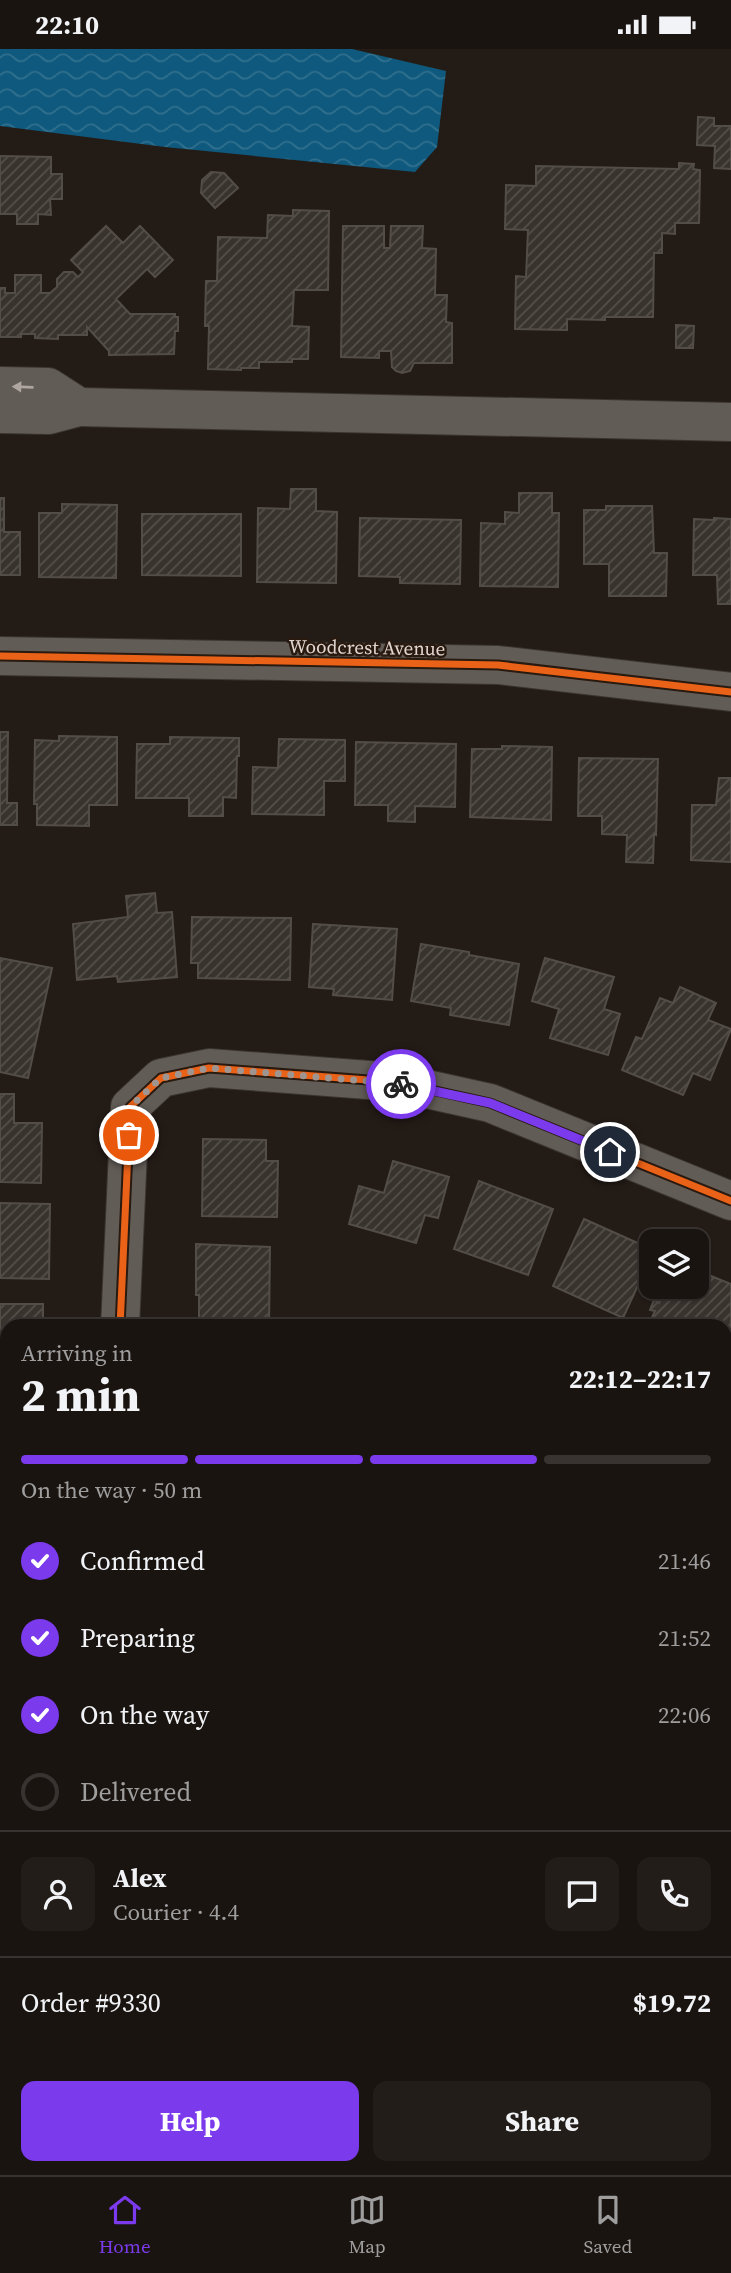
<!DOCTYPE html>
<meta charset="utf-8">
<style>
body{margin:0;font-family:"Source Serif 4",serif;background:#231d19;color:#f1f3f6;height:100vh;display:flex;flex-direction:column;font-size:26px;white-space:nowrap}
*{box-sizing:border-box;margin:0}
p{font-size:23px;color:#9f9e9f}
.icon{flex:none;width:38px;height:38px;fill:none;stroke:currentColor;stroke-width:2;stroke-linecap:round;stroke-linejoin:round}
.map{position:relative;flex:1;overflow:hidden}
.drawer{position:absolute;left:0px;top:1270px;width:732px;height:856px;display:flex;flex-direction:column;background:#1a1410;border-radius:21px 21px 0 0;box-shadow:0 2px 5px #0004,0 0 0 2px #383330}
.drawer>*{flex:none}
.controls{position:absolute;left:639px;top:1180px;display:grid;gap:14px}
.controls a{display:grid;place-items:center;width:70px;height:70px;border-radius:14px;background:#1a1410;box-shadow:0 2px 5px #0004,0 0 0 2px #383330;font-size:35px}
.pin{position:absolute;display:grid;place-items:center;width:60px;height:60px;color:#fff;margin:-30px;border:4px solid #fff;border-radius:50%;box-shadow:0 2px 7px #0007}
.courier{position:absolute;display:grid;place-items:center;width:70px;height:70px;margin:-35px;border:5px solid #7c3aed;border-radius:50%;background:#fff;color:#222;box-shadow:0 2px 9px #0007}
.overview em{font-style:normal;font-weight:700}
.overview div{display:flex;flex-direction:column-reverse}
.overview{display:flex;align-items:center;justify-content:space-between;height:119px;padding:0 21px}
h1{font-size:46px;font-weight:700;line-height:52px}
.bar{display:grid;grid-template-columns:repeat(4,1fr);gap:10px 7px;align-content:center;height:84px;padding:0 21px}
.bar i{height:9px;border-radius:5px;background:#383330}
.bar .current{background:#7c3aed}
.bar p{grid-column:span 4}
.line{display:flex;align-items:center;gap:18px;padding:0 21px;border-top:2px solid #383330}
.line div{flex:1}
.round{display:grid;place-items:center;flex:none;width:74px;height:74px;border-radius:14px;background:#231d19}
ol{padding:0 21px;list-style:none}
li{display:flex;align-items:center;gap:21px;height:77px}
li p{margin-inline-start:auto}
li .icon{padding:7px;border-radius:50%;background:#7c3aed;color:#fff;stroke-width:4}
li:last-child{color:#9f9e9f}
li i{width:38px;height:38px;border:4px solid #383330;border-radius:50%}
.button{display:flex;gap:14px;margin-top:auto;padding:14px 21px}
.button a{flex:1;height:80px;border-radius:14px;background:#7c3aed;color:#fff;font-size:28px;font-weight:700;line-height:80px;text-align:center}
.button a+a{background:#231d19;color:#f1f3f6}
.status{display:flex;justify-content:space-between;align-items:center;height:49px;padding:0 35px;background:#1a1410;direction:ltr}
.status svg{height:19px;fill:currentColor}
.menu{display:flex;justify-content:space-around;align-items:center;height:98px;border-top:2px solid #383330;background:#1a1410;font-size:19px;color:#9f9e9f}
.menu a{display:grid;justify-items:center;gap:4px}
.menu .current{color:#7c3aed}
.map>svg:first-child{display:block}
.water{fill:url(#water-waves)}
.building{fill:url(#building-hatch);stroke:#534d48;stroke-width:2}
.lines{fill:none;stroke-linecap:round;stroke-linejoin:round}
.minor-casing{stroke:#3b3530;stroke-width:40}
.minor{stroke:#625c57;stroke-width:38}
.cycleway-casing{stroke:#291a10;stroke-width:11}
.cycleway{stroke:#ea6118;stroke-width:7}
.oneway{fill:#afa6a0}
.done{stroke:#9f9590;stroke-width:7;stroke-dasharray:0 12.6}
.route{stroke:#7c3aed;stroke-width:9}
.labels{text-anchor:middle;stroke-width:5;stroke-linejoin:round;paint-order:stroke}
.street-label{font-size:19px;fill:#e2d7d1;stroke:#291a10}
</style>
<div class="status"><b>22:10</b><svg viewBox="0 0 49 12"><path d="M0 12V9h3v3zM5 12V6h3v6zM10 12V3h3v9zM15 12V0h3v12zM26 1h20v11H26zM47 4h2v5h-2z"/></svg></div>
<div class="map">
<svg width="731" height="2126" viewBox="0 0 731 2126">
<defs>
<pattern id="water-waves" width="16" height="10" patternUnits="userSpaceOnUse" patternTransform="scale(1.75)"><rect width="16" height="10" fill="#0e597d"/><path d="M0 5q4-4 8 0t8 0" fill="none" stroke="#31708e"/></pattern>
<pattern id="building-hatch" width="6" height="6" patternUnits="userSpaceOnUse" patternTransform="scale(1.75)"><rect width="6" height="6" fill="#39332e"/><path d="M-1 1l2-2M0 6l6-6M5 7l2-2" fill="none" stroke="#55504b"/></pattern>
</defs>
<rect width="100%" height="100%" fill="#231b16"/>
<!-- water -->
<polygon class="water" points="0,0 352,0 446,22 437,98 415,123 165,98 0,77"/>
<!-- building -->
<g class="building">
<polygon points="698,68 714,69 714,77 731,77 731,120 714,119 715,97 697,96"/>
<polygon points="0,107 51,108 51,125 62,125 62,150 50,150 51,166 38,165 38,175 17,175 17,165 0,165"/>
<polygon points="679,114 694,115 693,120 700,121 699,174 675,174 675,185 662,184 662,204 654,204 653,268 605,268 605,271 567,270 567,281 515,280 516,227 526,228 528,181 505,180 506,136 536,137 536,117 679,120"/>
<polygon points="211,123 224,124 238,139 215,159 201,144 202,131"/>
<polygon points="293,161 329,162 328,241 294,241 292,277 309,278 308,310 292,310 292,313 259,313 259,319 241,319 241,321 208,320 209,277 205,277 206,232 217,232 218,188 267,189 268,166 293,167"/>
<polygon points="106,177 123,194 140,177 173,211 155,228 147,220 116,250 130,265 175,265 175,268 178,268 178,282 175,282 174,305 109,306 109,302 87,278 87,286 58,286 58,290 35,289 35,285 21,285 21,288 0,288 0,239 5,239 5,244 15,244 15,226 41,226 41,244 50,244 57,238 57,230 64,223 73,223 78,228 83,223 71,211"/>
<polygon points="343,177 384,177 384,199 390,199 391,177 423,177 422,199 436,200 435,246 447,246 446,273 452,274 452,314 414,314 410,322 402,324 396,322 392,318 391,302 379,302 379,309 341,308"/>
<polygon points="676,276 694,277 693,299 676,299"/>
<polygon points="291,440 316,440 316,462 337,463 336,534 257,533 258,459 290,460"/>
<polygon points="519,444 552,444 552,464 559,464 558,538 480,537 481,474 505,475 505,463 519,464"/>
<polygon points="0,449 4,449 4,483 20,483 20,526 0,526"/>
<polygon points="62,455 117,456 116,529 39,528 39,464 62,464"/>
<polygon points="606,457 652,457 654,504 667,504 666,547 609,547 609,515 584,515 584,461 606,461"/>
<polygon points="142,465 241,465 241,527 142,526"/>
<polygon points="360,469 461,471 460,535 400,534 400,528 359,527"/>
<polygon points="714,469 731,470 731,555 718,555 717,526 693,526 694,470 714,471"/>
<polygon points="0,683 8,683 7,754 17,754 17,776 0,776"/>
<polygon points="59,687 117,688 117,756 89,756 89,777 37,776 37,755 34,755 35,691 59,692"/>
<polygon points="170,688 239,689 239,707 237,707 236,749 223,748 223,767 189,767 189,749 136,749 137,695 170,695"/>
<polygon points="279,690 345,691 345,732 324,732 324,766 252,765 253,718 278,719"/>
<polygon points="356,693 456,695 455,758 415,757 415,773 388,772 388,756 355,756"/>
<polygon points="502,697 552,698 551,771 470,768 472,700 502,700"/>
<polygon points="579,709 658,710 656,786 654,785 653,814 626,813 627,786 602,785 602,767 578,767"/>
<polygon points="719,729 731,729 731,813 691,811 692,756 716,756"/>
<polygon points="155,844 157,864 172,863 177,928 118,933 117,927 77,931 73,875 128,868 126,847"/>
<polygon points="192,868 291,869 290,931 198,929 198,914 191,914"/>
<polygon points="313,875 397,880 392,951 333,946 334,940 309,938"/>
<polygon points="421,895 469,903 469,906 519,915 509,976 450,966 451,959 411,952"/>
<polygon points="0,909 52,919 28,1029 0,1023"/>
<polygon points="545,909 614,928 604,960 620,965 608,1006 550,989 559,960 532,952"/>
<polygon points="680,938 716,954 708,971 731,980 710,1031 693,1024 683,1046 622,1021 636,988 642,990 660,949 673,954"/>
<polygon points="0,1045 14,1045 14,1074 42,1074 41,1134 0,1133"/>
<polygon points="203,1090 266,1091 266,1112 278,1112 277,1168 202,1167"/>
<polygon points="393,1112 449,1128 438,1169 425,1166 416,1194 349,1175 359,1137 384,1144"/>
<polygon points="479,1132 553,1160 528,1226 454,1200"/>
<polygon points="0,1154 50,1155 49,1230 0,1229"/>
<polygon points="584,1170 651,1200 651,1208 623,1269 553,1237"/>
<polygon points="196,1195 270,1198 269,1278 199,1277 199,1246 196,1246"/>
<polygon points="711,1227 731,1235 731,1278 723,1275 722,1278 641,1278 642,1274 648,1277 655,1262 650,1261 654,1251 659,1254 666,1237 687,1237 703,1244"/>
<polygon points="0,1255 43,1255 43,1278 7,1278 7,1334 0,1334"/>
<polygon points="0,1354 7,1355 7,1454 0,1454"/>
<rect x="0" y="1468" width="7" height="100"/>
<polygon points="724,1546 731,1546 731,1628 724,1627"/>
<polygon points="3,1587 7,1607 7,1670 0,1671 0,1588"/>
<polygon points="7,1732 7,1776 0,1782 0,1737"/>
<polygon points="730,1788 731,1864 724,1864 724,1819 729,1819"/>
<polygon points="724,2059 731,2059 730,2126 674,2126 674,2122 650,2122 650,2119 724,2119"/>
<polygon points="3,2078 7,2078 7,2119 77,2119 77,2124 2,2123"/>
<rect x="105" y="2119" width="80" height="7"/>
<polygon points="328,2119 409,2119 408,2126 328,2126"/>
<polygon points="427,2119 526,2119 526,2126 490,2126 490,2123 427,2122"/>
<rect x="542" y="2119" width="74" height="7"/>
</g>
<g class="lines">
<!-- minor casing -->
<g class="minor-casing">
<g id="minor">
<polyline points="0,337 48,338 79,358 49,366 0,365"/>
<polyline points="79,358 731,373"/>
<polyline points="0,607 498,616 731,643"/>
<polyline points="120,1278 130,1058 161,1029 209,1019 395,1033 490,1054 731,1152"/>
<polyline points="724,1716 731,1716"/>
<polyline points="724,1949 731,1949"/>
<polyline points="0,1973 7,1977"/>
<polyline points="724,2004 731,2004"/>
</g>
</g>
<!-- minor -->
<use href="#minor" class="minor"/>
<!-- cycleway casing -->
<g class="cycleway-casing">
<g id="cycleway">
<polyline points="0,607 498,616 731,643"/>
<polyline points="120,1278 130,1058 161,1029 209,1019 395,1033 490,1054 731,1152"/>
</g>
</g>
<!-- cycleway -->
<use href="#cycleway" class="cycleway"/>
</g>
<!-- one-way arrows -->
<defs><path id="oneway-solid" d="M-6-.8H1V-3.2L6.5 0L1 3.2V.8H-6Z" transform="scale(1.75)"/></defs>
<use class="oneway" href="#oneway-solid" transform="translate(23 338) rotate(-178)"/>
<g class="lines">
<!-- done -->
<polyline class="done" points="129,1086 130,1058 161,1029 209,1019 401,1035"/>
<!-- route -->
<polyline class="route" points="401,1035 490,1054 610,1103"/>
</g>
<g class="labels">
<!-- street labels -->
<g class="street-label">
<text transform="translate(367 598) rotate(1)" y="7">Woodcrest Avenue</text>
</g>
</g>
</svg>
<div class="controls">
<a><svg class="icon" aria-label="layers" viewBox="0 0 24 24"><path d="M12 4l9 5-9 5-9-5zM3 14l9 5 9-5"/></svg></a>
</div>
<div class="pin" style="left:129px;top:1086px;background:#ea580c"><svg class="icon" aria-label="bag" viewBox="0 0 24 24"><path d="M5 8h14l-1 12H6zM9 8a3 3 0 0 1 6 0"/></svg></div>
<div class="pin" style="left:610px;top:1103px;background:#1f2937"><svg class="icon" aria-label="home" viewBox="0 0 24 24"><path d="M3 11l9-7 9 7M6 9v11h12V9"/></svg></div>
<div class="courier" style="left:401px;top:1035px"><svg class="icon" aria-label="bike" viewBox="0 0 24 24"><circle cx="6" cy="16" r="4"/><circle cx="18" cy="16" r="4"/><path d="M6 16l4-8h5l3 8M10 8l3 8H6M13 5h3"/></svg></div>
<section class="drawer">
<div class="overview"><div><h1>2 min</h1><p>Arriving in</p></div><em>22:12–22:17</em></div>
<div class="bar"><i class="current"></i><i class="current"></i><i class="current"></i><i></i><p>On the way · 50 m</p></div>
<ol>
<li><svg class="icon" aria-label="check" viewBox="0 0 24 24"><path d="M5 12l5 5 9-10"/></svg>Confirmed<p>21:46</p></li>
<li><svg class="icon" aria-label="check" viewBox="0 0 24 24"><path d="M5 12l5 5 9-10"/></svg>Preparing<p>21:52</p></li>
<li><svg class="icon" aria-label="check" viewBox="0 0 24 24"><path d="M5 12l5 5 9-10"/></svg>On the way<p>22:06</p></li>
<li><i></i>Delivered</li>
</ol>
<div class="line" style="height:126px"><a class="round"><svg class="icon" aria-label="person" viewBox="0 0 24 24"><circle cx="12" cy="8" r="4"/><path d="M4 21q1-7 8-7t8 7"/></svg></a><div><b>Alex</b><p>Courier · 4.4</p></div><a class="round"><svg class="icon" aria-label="chat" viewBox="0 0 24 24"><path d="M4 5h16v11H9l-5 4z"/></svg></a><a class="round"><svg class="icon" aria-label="phone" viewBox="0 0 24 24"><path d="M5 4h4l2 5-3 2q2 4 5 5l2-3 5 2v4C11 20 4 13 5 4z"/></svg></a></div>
<div class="line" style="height:91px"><div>Order #9330</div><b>$19.72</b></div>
<div class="button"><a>Help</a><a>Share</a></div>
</section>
</div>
<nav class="menu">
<a class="current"><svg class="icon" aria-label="home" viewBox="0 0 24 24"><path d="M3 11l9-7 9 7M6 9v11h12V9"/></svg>Home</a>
<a><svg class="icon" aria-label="map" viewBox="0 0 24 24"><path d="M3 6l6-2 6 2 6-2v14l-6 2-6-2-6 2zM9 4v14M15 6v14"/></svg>Map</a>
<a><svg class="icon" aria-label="saved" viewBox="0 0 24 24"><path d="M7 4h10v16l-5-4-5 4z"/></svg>Saved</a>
</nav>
